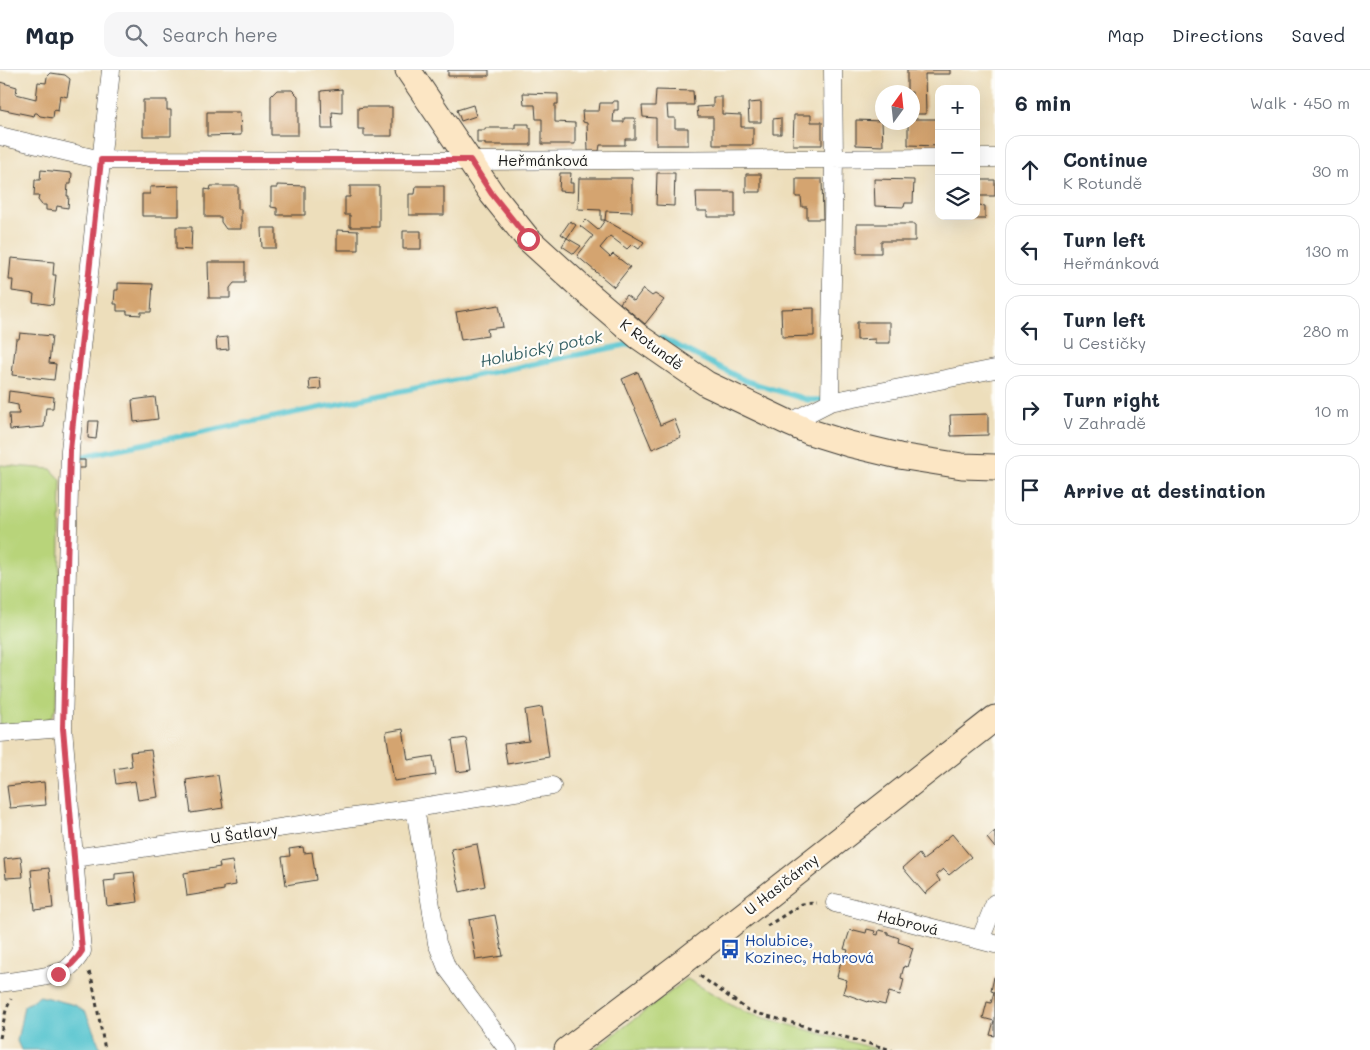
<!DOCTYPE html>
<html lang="en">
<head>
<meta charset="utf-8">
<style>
	body { margin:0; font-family:Mali,sans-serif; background:#f6f6f7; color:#1f2937 }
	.controls { position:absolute; right:15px; top:15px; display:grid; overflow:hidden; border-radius:10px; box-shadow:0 5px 20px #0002 }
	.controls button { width:45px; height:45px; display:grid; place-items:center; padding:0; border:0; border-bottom:1px solid #e0e1e3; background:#fff; color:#1f2937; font:25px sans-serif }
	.compass { position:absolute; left:875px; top:15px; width:45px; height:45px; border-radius:50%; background:#fff; box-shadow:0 5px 20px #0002; rotate:15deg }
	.stop { position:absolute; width:15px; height:15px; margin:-11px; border:4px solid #d1495b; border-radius:50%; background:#fff }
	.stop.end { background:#d1495b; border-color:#fff; box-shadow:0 1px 5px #0008 }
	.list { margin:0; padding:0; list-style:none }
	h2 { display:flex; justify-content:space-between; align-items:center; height:65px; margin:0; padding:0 20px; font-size:21px }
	h2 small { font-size:16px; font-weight:400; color:#747a83 }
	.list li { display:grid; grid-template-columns:32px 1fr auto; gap:15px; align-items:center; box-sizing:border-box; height:70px; margin:0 10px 10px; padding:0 10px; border:1px solid #e0e1e3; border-radius:15px }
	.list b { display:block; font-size:19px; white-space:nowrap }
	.list p { margin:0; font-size:16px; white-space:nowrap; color:#747a83 }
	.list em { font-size:16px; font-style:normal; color:#747a83 }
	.icon { flex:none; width:28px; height:28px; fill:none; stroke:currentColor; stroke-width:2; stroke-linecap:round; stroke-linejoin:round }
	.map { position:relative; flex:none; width:995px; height:980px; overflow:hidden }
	header { display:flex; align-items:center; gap:30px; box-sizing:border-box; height:70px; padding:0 25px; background:#fff; border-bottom:1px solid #e0e1e3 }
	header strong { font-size:24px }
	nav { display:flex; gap:28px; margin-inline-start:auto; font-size:18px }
	.search { width:350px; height:45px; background:#f6f6f7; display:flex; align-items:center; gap:12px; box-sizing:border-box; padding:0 18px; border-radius:15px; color:#747a83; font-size:19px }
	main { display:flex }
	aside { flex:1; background:#fff }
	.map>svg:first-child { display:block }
	.green { fill:#b8d47a; stroke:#6a784b }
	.water { fill:#57c4cf; stroke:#3a7076 }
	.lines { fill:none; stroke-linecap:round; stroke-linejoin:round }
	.stream { stroke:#57c4cf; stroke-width:5.5 }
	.building { fill:#d4a470 }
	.street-casing { stroke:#3b3934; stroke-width:19 }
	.secondary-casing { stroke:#3b3934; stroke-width:27 }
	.path { stroke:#3b3934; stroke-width:3; stroke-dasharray:4 4; stroke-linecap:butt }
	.street { stroke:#fff; stroke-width:18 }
	.secondary { stroke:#fce6c4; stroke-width:25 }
	.route { stroke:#d1495b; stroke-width:6 }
	.labels { text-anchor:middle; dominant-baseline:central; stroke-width:4.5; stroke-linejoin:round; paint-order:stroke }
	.street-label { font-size:15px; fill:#1c1c1c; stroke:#fdfcf7 }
	.transit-label { font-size:15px; fill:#164399; stroke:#fdfcf7; text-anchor:start }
	.water-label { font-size:16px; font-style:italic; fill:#345f64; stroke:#fdfcf7 }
</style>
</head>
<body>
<header>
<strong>Map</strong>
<div class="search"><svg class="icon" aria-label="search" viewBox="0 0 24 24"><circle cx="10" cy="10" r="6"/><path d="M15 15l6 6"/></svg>Search here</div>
<nav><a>Map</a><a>Directions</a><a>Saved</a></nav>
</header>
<main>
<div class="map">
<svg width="995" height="980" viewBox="0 0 995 980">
	<rect width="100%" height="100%" fill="#fdfcf7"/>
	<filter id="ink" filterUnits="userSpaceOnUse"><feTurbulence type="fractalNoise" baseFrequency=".02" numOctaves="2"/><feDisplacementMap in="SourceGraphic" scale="10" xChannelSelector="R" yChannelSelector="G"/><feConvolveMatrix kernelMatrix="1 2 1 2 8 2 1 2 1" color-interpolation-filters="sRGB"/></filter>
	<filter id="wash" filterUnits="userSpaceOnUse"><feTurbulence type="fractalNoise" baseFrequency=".0096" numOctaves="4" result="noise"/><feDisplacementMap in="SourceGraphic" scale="20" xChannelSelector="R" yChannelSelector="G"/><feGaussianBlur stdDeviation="1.12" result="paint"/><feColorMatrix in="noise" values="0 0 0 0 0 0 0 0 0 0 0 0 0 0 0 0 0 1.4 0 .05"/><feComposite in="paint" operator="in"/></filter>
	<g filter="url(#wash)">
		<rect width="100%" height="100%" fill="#eddebb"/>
		<path class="green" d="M 0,395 L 51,399 L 61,410 L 57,635 L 51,648 L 30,654 L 0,656 Z
			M 687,909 L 747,943 L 880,980 L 594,980 Z"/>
		<path class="water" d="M 40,926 L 75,935 L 86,943 L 100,977 L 99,980 L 21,980 L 17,971 L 24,936 Z"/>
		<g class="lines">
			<path class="stream" d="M 657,269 L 662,268 L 746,311 L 808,330 L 821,330
				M 79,387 L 635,273"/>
		</g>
		<g id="blocks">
			<path class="building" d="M 448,0 L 489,0 L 489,6 L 448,6 Z
				M 907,0 L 950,0 L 950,4 L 925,4 L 926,44 L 912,44 L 912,22 L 907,22 Z
				M 51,3 L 65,5 L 70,9 L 67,27 L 60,25 L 58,41 L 54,40 L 53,48 L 40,46 L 37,43 L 35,43 L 34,46 L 0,39 L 0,12 L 17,17 L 16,24 L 36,29 L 38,12 L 46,13 L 47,7 Z
				M 342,19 L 342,43 L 332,42 L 333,59 L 322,59 L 321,21 Z
				M 277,20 L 292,20 L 298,26 L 298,65 L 271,65 L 271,26 Z
				M 656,20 L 693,21 L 694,35 L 667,35 L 668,48 L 675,48 L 675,58 L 688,58 L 688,75 L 656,75 L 656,48 L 643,47 L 642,36 L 655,36 Z
				M 523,23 L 558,24 L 558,34 L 555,34 L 555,52 L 575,53 L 575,74 L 542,74 L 542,49 L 536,49 L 535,35 L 524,35 Z
				M 713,27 L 722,27 L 722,44 L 741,45 L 741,57 L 753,57 L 753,75 L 713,75 L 713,47 L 698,47 L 697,37 L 713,36 Z
				M 143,30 L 167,30 L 167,40 L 171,40 L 171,66 L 143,66 Z
				M 613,31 L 618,31 L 618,40 L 614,40 L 613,52 L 624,52 L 624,48 L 635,48 L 635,69 L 625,69 L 625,75 L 600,75 L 599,81 L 588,81 L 587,53 L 583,52 L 582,41 L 599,41 L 600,33 L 613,33 Z
				M 761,32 L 761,52 L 749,52 L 748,33 Z
				M 473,35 L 476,46 L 461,51 L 457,40 Z
				M 364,37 L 392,37 L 392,66 L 364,66 L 364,59 L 358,59 L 358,38 Z
				M 207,42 L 240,42 L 241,65 L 207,66 Z
				M 794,45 L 811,45 L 811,52 L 822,52 L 822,75 L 793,75 Z
				M 781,48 L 781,64 L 773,64 L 773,49 Z
				M 912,49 L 939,49 L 939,76 L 908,75 L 908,52 L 912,52 Z
				M 856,50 L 882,51 L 883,76 L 856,75 Z
				M 515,54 L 529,54 L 529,58 L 531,58 L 531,75 L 485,75 L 485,73 L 477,73 L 477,60 L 485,60 L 485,58 L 515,58 Z
				M 41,100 L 72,103 L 71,114 L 68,114 L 67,126 L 69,126 L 68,138 L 57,136 L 56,141 L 46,140 L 46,135 L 42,135 L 38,130 L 39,126 L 34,126 L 35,110 L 40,110 Z
				M 560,103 L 571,103 L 570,113 L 573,113 L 573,122 L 559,121 Z
				M 657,103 L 675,103 L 674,136 L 656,135 Z
				M 746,104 L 761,104 L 761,122 L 746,122 Z
				M 579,108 L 632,108 L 632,142 L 606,141 L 605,150 L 601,150 L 601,140 L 578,139 Z
				M 796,109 L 822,109 L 823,149 L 807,149 L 807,137 L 802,137 L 801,127 L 796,127 Z
				M 874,109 L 914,110 L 913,133 L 905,133 L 904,137 L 875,136 Z
				M 976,110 L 995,110 L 995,126 L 979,126 L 979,135 L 985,136 L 985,149 L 965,149 L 965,146 L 976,146 Z
				M 277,115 L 305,116 L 305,145 L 277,145 L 277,138 L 271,137 L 271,118 L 277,118 Z
				M 179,116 L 179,146 L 142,146 L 142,124 L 150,124 L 150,117 Z
				M 211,116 L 238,116 L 238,139 L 241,139 L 241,159 L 226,159 L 221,152 L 221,147 L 205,147 L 205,119 L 210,120 Z
				M 350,116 L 379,116 L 379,157 L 350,157 L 350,145 L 345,145 L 345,127 L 350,127 Z
				M 416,116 L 444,116 L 444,145 L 409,145 L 409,124 L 415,124 Z
				M 696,122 L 735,122 L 735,147 L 707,147 L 707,141 L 697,141 Z
				M 586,150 L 598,160 L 605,150 L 644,172 L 639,179 L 632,174 L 627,179 L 610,166 L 600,178 L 610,187 L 613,184 L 630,197 L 614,217 L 577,186 L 593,166 L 580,156 Z
				M 570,151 L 576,155 L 567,168 L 561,164 Z
				M 857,154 L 915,154 L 915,171 L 881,171 L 881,183 L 857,183 Z
				M 176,157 L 192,157 L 191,180 L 176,179 Z
				M 261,158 L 276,158 L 276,178 L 262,178 Z
				M 337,160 L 358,161 L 358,180 L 337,180 Z
				M 403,161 L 421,161 L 421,179 L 403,179 Z
				M 567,168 L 581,176 L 574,184 L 562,176 Z
				M 11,188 L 54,192 L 53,205 L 56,205 L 53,235 L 33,232 L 34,224 L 12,221 L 13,210 L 9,210 Z
				M 208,192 L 245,192 L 245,213 L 234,213 L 230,218 L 230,228 L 209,228 Z
				M 118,213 L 153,214 L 151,242 L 141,242 L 141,245 L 127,244 L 127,241 L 117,241 L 117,234 L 114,234 L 115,220 L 118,220 Z
				M 643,219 L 652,226 L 655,224 L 664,230 L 645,254 L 620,233 L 626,225 L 634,231 Z
				M 499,235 L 503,257 L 487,259 L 488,266 L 461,270 L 456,242 Z
				M 814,238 L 814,266 L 782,267 L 781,239 Z
				M 857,252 L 890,252 L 890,273 L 875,273 L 875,269 L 857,270 Z
				M 20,263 L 52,266 L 49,293 L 56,294 L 54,310 L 12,305 L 16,269 L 19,269 Z
				M 228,267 L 229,279 L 217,280 L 216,268 Z
				M 638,302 L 660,355 L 674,349 L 681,367 L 652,379 L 622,309 Z
				M 320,308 L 321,319 L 310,320 L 309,309 Z
				M 9,321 L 54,327 L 53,338 L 46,338 L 44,357 L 10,360 L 9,344 L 19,344 L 18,335 L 8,333 Z
				M 155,327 L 158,349 L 134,352 L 132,330 Z
				M 988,344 L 988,365 L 951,366 L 950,345 Z
				M 89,351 L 98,351 L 96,369 L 88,368 Z
				M 77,390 L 85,390 L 85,398 L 77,398 Z
				M 542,637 L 549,687 L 507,694 L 504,674 L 529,671 L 525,640 Z
				M 403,659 L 408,690 L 433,686 L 436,705 L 394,711 L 386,662 Z
				M 466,668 L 471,700 L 457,702 L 452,670 Z
				M 151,680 L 158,727 L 138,730 L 135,711 L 116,714 L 114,699 L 132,696 L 130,682 Z
				M 218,705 L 223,738 L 191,743 L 186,710 Z
				M 44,712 L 46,735 L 10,738 L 7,716 Z
				M 995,761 L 995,778 L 987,768 Z
				M 952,764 L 971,787 L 949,805 L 943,799 L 936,805 L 940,811 L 925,824 L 903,798 L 919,784 L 923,790 L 931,784 L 930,783 Z
				M 477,774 L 485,816 L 460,822 L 451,779 Z
				M 303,777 L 304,783 L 312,782 L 316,810 L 286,815 L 282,787 L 290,786 L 289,779 Z
				M 21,787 L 23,807 L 6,808 L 4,789 Z
				M 232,791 L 236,815 L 224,817 L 224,820 L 187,826 L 184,803 L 220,797 L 219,793 Z
				M 49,798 L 53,838 L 35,840 L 31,800 Z
				M 134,802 L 138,832 L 107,836 L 104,811 L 115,810 L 115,804 Z
				M 495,845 L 503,886 L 476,890 L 469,850 Z
				M 867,859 L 875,861 L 874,864 L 878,865 L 879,860 L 888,862 L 888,864 L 899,868 L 898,872 L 910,876 L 910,877 L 913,878 L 907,897 L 904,896 L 901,908 L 904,909 L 900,925 L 889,922 L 885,935 L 869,931 L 868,932 L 843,923 L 847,910 L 837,907 L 841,891 L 844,892 L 848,880 L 844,879 L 850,860 L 853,861 L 854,860 L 866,863 Z
				M 994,907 L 995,907 L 995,966 L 990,965 L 994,951 L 983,948 L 987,932 L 991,933 L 994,922 L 991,921 Z"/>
		</g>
	</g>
	<g filter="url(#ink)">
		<use href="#blocks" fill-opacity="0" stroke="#3b3934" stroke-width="1"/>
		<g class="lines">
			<defs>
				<path id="street" d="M 0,66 L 101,90 L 470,91 L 939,88
					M 976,88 L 995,88
					M 830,332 L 834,89 L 833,0
					M 789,353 L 830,332 L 995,299
					M 0,663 L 63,658
					M 415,738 L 437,873 L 447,898 L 508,980
					M 74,788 L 415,738 L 552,716
					M 835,833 L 995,874
					M 980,870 L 995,833
					M 0,913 C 18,910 53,908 67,899 C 73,894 78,888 82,881 L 63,658 L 70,380 L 111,0"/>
				<path id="secondary" d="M 408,0 L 492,124 L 528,169 L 584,220 L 639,267 L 707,314 L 789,353 L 810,362 L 849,374 L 899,386 L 962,396 L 995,397
					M 567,980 L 682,893 L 995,648"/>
			</defs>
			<use href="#street" class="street-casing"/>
			<use href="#secondary" class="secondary-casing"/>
			<path class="path" d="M 767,856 L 802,834 L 817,833
				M 89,902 L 92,910 L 105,980
				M 700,906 L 749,941 L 892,980
				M 0,968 L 6,940 L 11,929"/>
			<use href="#street" class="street"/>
			<use href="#secondary" class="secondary"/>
		</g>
	</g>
	<g class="lines" filter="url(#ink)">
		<path class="route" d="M 58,904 C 69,898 76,891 82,881 L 63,658 L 70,380 L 101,90 L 470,90 L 492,124 L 528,169"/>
	</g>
	<defs>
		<symbol id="bus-bare" viewBox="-9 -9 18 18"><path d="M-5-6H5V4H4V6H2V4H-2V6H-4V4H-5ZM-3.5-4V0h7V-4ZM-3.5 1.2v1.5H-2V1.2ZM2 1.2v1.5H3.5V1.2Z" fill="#1a4fb4" stroke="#fdfcf7" stroke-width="2.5" paint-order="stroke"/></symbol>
	</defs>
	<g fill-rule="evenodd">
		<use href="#bus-bare" x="716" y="865" width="28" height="28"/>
	</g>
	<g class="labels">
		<g class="street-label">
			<text x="543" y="90">Heřmánková</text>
			<text transform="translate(652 274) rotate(37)">K Rotundě</text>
			<text transform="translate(244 763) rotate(-8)">U Šatlavy</text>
			<text transform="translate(781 814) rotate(-38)">U Hasičárny</text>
			<text transform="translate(908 852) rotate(14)">Habrová</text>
		</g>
		<g class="transit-label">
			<text x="745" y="870">Holubice,<tspan x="745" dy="17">Kozinec, Habrová</tspan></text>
		</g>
		<g class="water-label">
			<text transform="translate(541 278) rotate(-12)">Holubický potok</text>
		</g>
	</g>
</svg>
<div class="controls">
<button>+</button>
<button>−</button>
<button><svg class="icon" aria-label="layers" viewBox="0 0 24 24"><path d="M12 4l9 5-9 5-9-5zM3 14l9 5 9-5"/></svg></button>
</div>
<svg class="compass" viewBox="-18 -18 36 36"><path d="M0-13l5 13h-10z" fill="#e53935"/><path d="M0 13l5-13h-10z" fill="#747a83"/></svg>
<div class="stop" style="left:528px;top:169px"></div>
<div class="stop end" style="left:58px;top:904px"></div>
</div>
<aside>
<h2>6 min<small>Walk · 450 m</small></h2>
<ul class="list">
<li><svg class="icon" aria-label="ahead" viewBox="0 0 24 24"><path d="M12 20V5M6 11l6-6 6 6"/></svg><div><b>Continue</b><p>K Rotundě</p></div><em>30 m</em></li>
<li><svg class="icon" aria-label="left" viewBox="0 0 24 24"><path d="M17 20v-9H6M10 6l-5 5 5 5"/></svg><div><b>Turn left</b><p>Heřmánková</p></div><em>130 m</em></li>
<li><svg class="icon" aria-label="left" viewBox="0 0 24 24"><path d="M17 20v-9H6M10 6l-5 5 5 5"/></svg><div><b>Turn left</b><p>U Cestičky</p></div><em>280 m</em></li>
<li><svg class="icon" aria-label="right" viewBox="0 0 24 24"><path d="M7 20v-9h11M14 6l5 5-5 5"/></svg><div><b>Turn right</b><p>V Zahradě</p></div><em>10 m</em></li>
<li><svg class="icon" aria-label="arrive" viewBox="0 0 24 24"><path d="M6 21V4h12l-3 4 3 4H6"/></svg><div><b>Arrive at destination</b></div></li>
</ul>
</aside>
</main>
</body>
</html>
